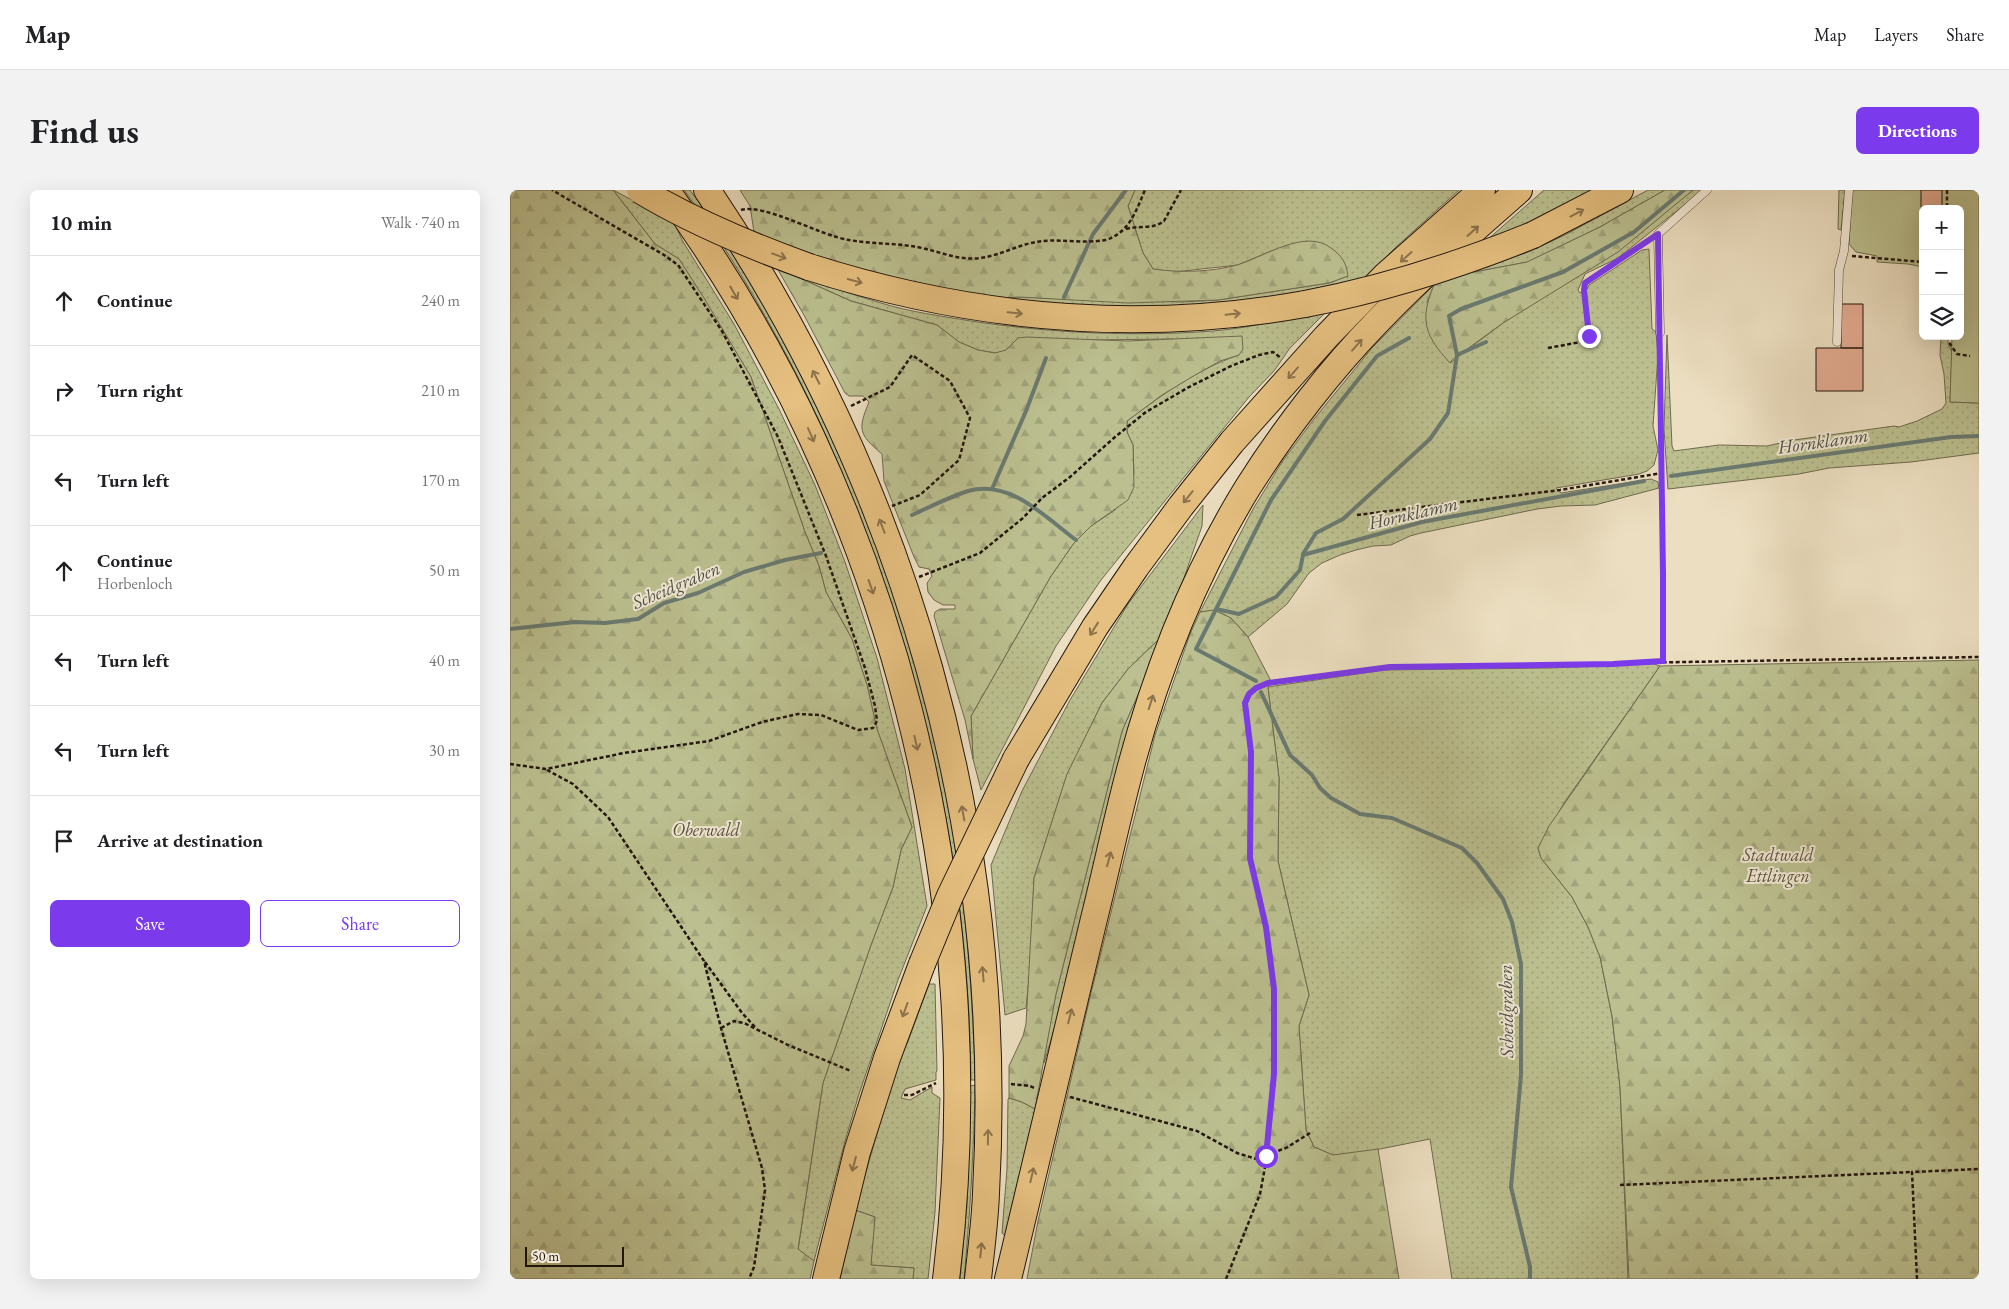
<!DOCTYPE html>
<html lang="en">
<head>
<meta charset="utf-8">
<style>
	body { margin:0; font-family:"EB Garamond",serif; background:#f2f2f2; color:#202124 }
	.controls { position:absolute; right:15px; top:15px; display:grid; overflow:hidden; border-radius:8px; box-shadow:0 5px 20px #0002 }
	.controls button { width:45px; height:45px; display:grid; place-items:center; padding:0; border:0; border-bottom:1px solid #e0e0e0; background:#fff; color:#202124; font:25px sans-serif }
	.scale { position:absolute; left:15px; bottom:12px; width:99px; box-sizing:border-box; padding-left:5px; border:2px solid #21150d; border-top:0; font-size:14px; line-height:18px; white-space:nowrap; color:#21150d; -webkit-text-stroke:4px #f3ead7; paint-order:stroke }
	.stop { position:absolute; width:15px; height:15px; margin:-11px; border:4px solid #7c3aed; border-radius:50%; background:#fff }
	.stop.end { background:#7c3aed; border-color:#fff; box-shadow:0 1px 5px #0008 }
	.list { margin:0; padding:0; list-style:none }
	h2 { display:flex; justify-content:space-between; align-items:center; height:65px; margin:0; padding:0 20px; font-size:21px }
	h2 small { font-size:16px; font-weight:400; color:#757577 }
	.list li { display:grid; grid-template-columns:32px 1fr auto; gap:15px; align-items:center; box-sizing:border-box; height:90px; padding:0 20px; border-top:1px solid #e0e0e0 }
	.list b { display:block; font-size:19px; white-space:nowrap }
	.list p { margin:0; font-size:16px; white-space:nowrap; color:#757577 }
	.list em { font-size:16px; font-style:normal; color:#757577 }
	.actions { display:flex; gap:10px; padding:15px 20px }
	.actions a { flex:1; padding:11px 0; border:1px solid #7c3aed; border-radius:8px; text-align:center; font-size:18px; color:#7c3aed }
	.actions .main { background:#7c3aed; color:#fff }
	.icon { flex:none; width:28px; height:28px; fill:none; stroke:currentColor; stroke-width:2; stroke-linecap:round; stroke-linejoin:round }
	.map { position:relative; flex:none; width:1469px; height:1089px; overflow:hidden; border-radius:8px }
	header { display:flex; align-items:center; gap:30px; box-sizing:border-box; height:70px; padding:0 25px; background:#fff; border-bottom:1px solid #e0e0e0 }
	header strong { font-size:24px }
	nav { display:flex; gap:28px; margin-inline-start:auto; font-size:18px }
	.intro { display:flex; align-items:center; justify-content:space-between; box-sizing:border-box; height:120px; padding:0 30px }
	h1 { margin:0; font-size:35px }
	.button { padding:12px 22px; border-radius:8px; background:#7c3aed; color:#fff; font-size:18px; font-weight:700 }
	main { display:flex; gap:30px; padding:0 30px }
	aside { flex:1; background:#fff; border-radius:8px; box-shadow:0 5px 20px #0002 }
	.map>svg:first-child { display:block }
	.grass { fill:url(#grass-dots); stroke:#6e6a4e }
	.forest { fill:url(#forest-firs); stroke:#6e6a4e }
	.garden { fill:#bcc090; stroke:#6e6a4e }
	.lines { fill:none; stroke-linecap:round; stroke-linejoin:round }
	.stream { stroke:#697a71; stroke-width:4 }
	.building { fill:#e3ac91; stroke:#21150d }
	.lane-casing { stroke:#54483a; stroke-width:9 }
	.highway-casing { stroke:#21150d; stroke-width:28 }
	.path { stroke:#21150d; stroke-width:2.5; stroke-dasharray:4 2.5; stroke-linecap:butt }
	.lane { stroke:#f3ead7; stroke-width:8 }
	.highway { stroke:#e6c080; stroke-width:26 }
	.highway-bridge-casing { stroke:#21150d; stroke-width:28; stroke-linecap:butt }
	.highway-bridge { stroke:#e6c080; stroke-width:26 }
	.oneway { stroke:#8d734c }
	.route { stroke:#7c3aed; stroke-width:6 }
	.labels { text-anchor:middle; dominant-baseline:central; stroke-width:4; stroke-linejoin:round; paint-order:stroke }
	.park-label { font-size:18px; font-style:italic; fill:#57513b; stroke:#f3ead7 }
	.water-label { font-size:19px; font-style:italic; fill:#4b5047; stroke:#f3ead7 }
</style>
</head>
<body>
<header>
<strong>Map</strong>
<nav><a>Map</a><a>Layers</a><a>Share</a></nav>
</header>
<div class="intro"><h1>Find us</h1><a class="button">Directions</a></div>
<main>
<aside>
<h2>10 min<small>Walk · 740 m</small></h2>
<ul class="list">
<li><svg class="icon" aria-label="ahead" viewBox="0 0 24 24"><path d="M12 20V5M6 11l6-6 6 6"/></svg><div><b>Continue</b></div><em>240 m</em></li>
<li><svg class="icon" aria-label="right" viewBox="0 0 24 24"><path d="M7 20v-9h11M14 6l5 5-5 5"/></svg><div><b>Turn right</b></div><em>210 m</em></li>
<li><svg class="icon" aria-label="left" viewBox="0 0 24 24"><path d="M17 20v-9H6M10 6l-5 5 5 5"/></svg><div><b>Turn left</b></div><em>170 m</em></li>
<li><svg class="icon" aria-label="ahead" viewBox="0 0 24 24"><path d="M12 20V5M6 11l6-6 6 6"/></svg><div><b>Continue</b><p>Horbenloch</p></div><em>50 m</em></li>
<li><svg class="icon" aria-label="left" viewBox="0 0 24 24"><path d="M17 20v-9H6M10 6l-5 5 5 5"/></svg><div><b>Turn left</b></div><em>40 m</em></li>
<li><svg class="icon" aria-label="left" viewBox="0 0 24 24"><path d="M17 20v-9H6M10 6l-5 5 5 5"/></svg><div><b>Turn left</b></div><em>30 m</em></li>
<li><svg class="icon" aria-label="arrive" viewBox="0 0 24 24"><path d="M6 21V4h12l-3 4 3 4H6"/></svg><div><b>Arrive at destination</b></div></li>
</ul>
<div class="actions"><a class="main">Save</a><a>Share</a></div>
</aside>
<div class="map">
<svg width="1469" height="1089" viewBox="0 0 1469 1089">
	<defs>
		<pattern id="grass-dots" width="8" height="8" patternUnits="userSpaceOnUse" patternTransform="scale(1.25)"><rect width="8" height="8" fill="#bcc090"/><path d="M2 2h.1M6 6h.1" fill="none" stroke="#a1a47b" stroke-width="1.8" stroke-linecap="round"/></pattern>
		<pattern id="forest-firs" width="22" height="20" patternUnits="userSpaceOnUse" patternTransform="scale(1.25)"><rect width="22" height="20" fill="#bcc090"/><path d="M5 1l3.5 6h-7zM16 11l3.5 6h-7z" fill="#a1a47b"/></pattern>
	</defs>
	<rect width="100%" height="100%" fill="#ecdfc1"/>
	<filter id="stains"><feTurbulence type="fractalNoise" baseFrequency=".004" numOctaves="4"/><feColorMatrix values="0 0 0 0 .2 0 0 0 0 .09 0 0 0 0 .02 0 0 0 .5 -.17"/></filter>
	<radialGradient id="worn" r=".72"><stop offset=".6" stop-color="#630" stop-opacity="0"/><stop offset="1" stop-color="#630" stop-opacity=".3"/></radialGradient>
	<path class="grass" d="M 103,0 L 164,32 L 172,50 L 224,134 L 269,219 L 305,295 L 335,372 L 367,468 L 395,579 L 417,716 L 388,790 L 349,904 L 335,951 L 304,1071 L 288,1060 L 313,893 L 361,755 L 383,697 L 391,660 L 402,637 L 367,539 L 357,495 L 342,449 L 316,402 L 309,376 L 295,342 L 241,187 L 169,69 L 145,54 Z
		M 174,0 L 180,0 C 227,64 266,134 301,205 C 373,352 425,510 448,672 C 458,744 463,817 465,890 L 461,890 C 459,645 396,402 286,183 C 253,120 217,57 174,0 Z
		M 625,0 L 949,0 L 886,57 L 852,91 L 813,99 L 695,116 L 590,119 L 478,109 L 509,107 L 672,112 L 708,110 L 819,93 L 838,86 L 797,51 L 761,61 L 728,75 L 664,82 L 643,79 L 633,63 L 618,16 Z
		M 1034,0 L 1089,0 L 1027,31 L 976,51 Z
		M 1138,0 L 1155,0 L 1090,37 L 1018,72 L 959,83 L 1018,62 L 1055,45 Z
		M 1183,0 L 1193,0 L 1108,68 L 1075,84 L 1068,100 L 1070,103 L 1077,99 L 1079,95 L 1132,60 L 1139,59 L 1142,139 L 1146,142 L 1148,165 L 1143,236 L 1148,260 L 1144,275 L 1137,281 L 1129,284 L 1046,298 L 1051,303 L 1141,289 L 1148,292 L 1149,298 L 1085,315 L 1051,316 L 1027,319 L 911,343 L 900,346 L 881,355 L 863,356 L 846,360 L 830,365 L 812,373 L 799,383 L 777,414 L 738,447 C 723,430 715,418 690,422 L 743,319 L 772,272 L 804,229 L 862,158 L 924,95 L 917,112 L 940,173 L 993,133 L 1051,96 L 1153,24 Z
		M 1329,0 L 1335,0 L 1331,40 L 1328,39 Z
		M 267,78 C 301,90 336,103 371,113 C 400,122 431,126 461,131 C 540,143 622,147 703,141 C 741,138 777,128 815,123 L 780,158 L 764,181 L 739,207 L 591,390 L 546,456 L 471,600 L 463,569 L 461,526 L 541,386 L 564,353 L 581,336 L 605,320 L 624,284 L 623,255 L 617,242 L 617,231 C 652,205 687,179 729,165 L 663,149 L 573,150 L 485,163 L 468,160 L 449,152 L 427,135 L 341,111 Z
		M 1157,145 L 1162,256 L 1164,261 L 1209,255 L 1257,256 L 1284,250 L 1384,236 L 1389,237 L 1407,231 L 1432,219 L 1436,213 L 1434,184 L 1430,165 L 1431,146 L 1438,146 L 1438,154 L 1442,162 L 1440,212 L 1469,213 L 1469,263 L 1401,272 L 1319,278 L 1289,284 L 1158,299 L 1154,239 Z
		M 693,315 L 692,336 L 653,448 L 647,451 L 618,479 L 592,513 L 557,585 L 524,688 L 521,769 L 516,818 L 495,825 L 481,675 L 512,601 L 560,510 L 618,414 Z
		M 642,471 L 546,833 L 534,873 L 537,847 L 546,804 L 612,541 Z
		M 1144,474 L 1150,476 L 1054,613 L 1028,658 L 1031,668 L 1062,707 L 1078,737 L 1090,767 L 1102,826 L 1110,897 L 1118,1089 L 942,1089 L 920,949 L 850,963 L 823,965 L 804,957 L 796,940 L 789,836 L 799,805 L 768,671 L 769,588 L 758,497 L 874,480 L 1040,478 Z
		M 419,794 L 425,794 L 427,881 L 426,882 L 426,890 L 395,899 L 391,908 L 400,910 L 422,897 L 422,903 L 430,908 L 425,1022 L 418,1089 L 403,1089 L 404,1078 L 360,1075 L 365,1027 L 345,1020 L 393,854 L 397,854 Z
		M 465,895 C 464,960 460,1024 454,1089 L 450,1089 L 457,1014 L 460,896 Z
		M 499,908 L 512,912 L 525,919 L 495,1046 L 492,1043 L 497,979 L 498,909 Z"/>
	<path class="forest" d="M 0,0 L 103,0 L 145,54 L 169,69 L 194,108 L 241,187 L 295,342 L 309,376 L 316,402 L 342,449 L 357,495 L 367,539 L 402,637 L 391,660 L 383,697 L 361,755 L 313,893 L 288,1059 L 304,1071 L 300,1089 L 0,1089 Z
		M 230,0 L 625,0 L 618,16 L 633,63 L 643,79 C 670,83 701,82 727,75 C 754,67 795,38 821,58 C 832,66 836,72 838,86 L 819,93 L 708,110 L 618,113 L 509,107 L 478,109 L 410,97 L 303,67 L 244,42 L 240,16 Z
		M 1155,0 L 1183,0 L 1108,62 L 993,133 L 942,170 L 940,173 C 915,146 909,130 924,95 L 959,83 L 1017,72 L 1090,37 Z
		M 267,78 L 341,111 L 427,135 L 449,152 L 468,160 L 485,163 L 496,160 L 508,148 L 516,147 L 617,151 L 732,146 L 733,159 L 729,165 L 710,171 L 680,188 L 652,205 L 617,231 L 617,242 L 623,255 L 624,297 L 618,310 L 581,336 L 564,353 L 541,386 L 461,526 L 463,569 L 455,530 L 424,426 L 425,422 L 430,419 L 445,419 L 445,415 L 433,415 L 424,410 L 418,402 L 417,393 L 422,386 L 419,379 L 409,377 L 404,367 L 374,291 L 372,264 C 348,244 348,239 359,212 L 353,206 L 339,206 L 335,203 L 295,127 Z
		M 704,420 L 721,428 L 738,447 L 760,489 L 758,498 L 769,588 L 768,671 L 799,805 L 789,836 L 796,940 L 804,957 L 823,965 L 868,959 L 889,1089 L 517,1089 L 528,1031 L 581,803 L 645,545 L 680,444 L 690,422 Z
		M 653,448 L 612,541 L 546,804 L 525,919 L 512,912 L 499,908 L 499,876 L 513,846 L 516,834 L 524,688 L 557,584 L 592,513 L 618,479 L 647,451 Z
		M 1469,470 L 1469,1089 L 1119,1089 L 1110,897 L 1102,826 L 1090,767 L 1078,737 L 1062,707 L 1031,668 L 1028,658 L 1039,636 L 1150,476 Z
		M 345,1020 L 365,1027 L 361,1075 L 404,1078 L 403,1089 L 330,1089 Z"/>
	<path class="garden" d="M 1342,0 L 1469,0 L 1469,213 L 1440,212 L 1442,146 L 1450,146 L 1450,19 L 1413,19 L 1413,77 L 1398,74 L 1367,72 L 1367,66 L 1346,62 L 1339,54 Z"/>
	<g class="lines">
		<path class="stream" d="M 554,107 L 583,44 L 616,0
			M 947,165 L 939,126 L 951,119 L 1053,82 L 1124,42 L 1174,0
			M 1161,286 L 1441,247 L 1469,246
			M 482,299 L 516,221 L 536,168
			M 402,325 C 420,317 439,307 458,301 C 500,289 535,327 566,350
			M 793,364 L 806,343 L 833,329 L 920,249 L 938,223 L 947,165 L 976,152
			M 706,419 L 729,424 L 766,407 L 790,380 L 793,365 L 912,332 L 1134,291
			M 0,439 L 65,432 L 95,433 L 128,429 L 154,413 L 188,403 L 234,382 L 275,370 L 311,363
			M 746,491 L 686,459 L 761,310 L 815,231 L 867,166 L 899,148
			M 751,502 L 780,565 L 802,585 L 810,598 L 821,608 L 850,624 L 882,628 L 952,658 L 967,673 L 993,709 L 1002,732 L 1011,774 L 1011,885 L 1001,997 L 1020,1077 L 1020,1089"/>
	</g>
	<path class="building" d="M 1411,0 L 1432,0 L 1432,19 L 1413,19 L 1413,51 L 1411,51 Z
		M 1331,114 L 1353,114 L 1353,158 L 1331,158 Z
		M 1306,158 L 1353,158 L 1353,201 L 1306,201 Z"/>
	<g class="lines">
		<defs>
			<path id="lane" d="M 1150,143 L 1148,44 L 1197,0
				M 1327,152 L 1329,80 L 1334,61 L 1339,0"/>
			<path id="highway" d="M 156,0 C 382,309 483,710 436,1089
				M 197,0 C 398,298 496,644 476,1003 C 475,1032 471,1060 468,1089
				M 1023,45 L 1110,0
				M 299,77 C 462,129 626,144 795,114
				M 506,569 L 585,437 L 626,377 L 671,316 L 722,252 L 816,147 L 875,86 L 972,0
				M 316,1089 L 347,962 L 377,868 L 412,774
				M 498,1089 C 526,970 555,852 583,733 C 596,681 607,628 621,576 C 647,479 685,383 738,297 C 774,240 821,179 868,131 C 912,85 961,42 1009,0"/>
		</defs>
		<use href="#lane" class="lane-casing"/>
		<use href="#highway" class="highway-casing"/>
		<path class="path" d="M 1437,0 L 1437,19
			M 231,20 C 254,13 311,46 339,50 C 362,54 385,53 407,57 C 429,61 448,71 471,68 C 492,65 511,53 533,51 C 551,49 587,55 601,48 C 621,39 627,18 635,0
			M 616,39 C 629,35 642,40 654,31 L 671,0
			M 1342,66 L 1413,72
			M 1440,146 L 1440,154 L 1447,164 L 1460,166
			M 1150,153 L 1153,471
			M 1038,158 L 1071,152 L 1079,146 L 1074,100 L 1075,93 L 1138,50
			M 341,216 L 380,197 L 402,165 L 440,191 L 460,228 L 449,270 L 410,305 L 382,316
			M 847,325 L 1050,300 L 1152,283
			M 409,387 L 470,363 L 513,328 L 532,308 L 560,287 L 605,247 L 636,222 L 679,197 L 721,176 L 749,165 L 763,162 L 771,168
			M 0,574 L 36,579 L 114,563 L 199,551 L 252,532 L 288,524 L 311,525 L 348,540 L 363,538 L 367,531 L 365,516 L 355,478 L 316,366 L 268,247 L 212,141 L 168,75 L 154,65 L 42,0
			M 37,580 L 63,594 L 98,627 L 194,771 L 211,838 L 252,978 L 255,1000 L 244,1077 L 239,1089
			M 195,772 L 232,823 L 245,837
			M 211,838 L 224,831 L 234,833 L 278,855 L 341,881
			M 501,894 L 520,896 L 524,898
			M 394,905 L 402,905 L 426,893
			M 560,907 L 687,941 L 727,963 L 756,972
			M 756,965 L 776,958 L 800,943
			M 1110,995 L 1402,982
			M 716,1089 L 750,1004 L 756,972 L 764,885 L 764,799 L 756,737 L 740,668 L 741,562 L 735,513 L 739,504 L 746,498 L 758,493 L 879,477 L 1469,467
			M 1407,1089 L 1402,982 L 1469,979"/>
		<use href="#lane" class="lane"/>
		<use href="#highway" class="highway"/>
		<defs>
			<path id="highway-bridge" d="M 130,0 C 183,32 241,56 299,77
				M 795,114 C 874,99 949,75 1023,45
				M 412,774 L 440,706 L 506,569"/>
		</defs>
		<use href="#highway-bridge" class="highway-bridge-casing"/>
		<use href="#highway-bridge" class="highway-bridge"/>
	</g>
	<defs><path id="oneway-shaft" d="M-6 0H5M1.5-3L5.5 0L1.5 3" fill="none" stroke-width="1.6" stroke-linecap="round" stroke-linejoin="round" transform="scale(1.25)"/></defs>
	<g class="oneway">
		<use href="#oneway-shaft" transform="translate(1067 23) rotate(-28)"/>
		<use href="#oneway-shaft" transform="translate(963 41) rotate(-42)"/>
		<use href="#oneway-shaft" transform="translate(269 66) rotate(20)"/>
		<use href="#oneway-shaft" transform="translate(896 67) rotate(138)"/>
		<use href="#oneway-shaft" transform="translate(345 91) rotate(15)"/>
		<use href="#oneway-shaft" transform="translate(224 103) rotate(60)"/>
		<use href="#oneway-shaft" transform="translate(505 123) rotate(6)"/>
		<use href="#oneway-shaft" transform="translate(723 124) rotate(-6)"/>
		<use href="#oneway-shaft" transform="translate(847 155) rotate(-49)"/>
		<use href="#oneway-shaft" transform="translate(783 183) rotate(132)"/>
		<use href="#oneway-shaft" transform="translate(306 187) rotate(-117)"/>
		<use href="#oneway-shaft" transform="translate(301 245) rotate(66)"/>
		<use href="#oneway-shaft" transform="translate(678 307) rotate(129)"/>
		<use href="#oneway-shaft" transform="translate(372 336) rotate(-111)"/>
		<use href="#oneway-shaft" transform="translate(361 397) rotate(71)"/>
		<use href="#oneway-shaft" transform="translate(584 439) rotate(122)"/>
		<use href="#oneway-shaft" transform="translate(641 512) rotate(-72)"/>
		<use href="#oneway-shaft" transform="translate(406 553) rotate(77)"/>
		<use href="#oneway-shaft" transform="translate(453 623) rotate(-100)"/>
		<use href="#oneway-shaft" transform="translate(599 669) rotate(-75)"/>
		<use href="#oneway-shaft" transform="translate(473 784) rotate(-95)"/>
		<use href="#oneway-shaft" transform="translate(395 820) rotate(110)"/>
		<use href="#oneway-shaft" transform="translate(560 826) rotate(-76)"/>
		<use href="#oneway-shaft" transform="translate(478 947) rotate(-89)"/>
		<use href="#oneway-shaft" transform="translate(344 974) rotate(105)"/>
		<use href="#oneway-shaft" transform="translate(522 985) rotate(-77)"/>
		<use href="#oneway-shaft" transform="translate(471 1060) rotate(-84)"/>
	</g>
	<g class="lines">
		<path class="route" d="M 756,966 L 764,884 L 764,799 L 756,737 L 740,668 L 741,562 L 735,513 L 739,504 L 746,498 L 758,493 L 880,477 L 1103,474 L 1153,471 L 1153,384 L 1148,44 L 1075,93 L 1074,100 L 1079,146"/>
	</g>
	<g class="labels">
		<g class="park-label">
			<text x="196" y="639">Oberwald</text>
			<text x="1268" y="664">Stadtwald<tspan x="1268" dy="21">Ettlingen</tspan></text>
		</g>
		<g class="water-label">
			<text transform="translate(1313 251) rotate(-8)">Hornklamm</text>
			<text transform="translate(903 323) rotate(-13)">Hornklamm</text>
			<text transform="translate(166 395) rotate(-23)">Scheidgraben</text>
			<text transform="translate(996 821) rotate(-91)">Scheidgraben</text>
		</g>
	</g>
	<rect width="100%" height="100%" filter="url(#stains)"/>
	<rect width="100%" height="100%" fill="url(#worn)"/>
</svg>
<div class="controls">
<button>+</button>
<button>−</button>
<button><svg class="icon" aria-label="layers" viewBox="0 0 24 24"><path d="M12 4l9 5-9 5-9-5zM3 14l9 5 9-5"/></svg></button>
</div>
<div class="scale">50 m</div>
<div class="stop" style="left:756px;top:966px"></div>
<div class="stop end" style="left:1079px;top:146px"></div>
</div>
</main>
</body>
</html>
